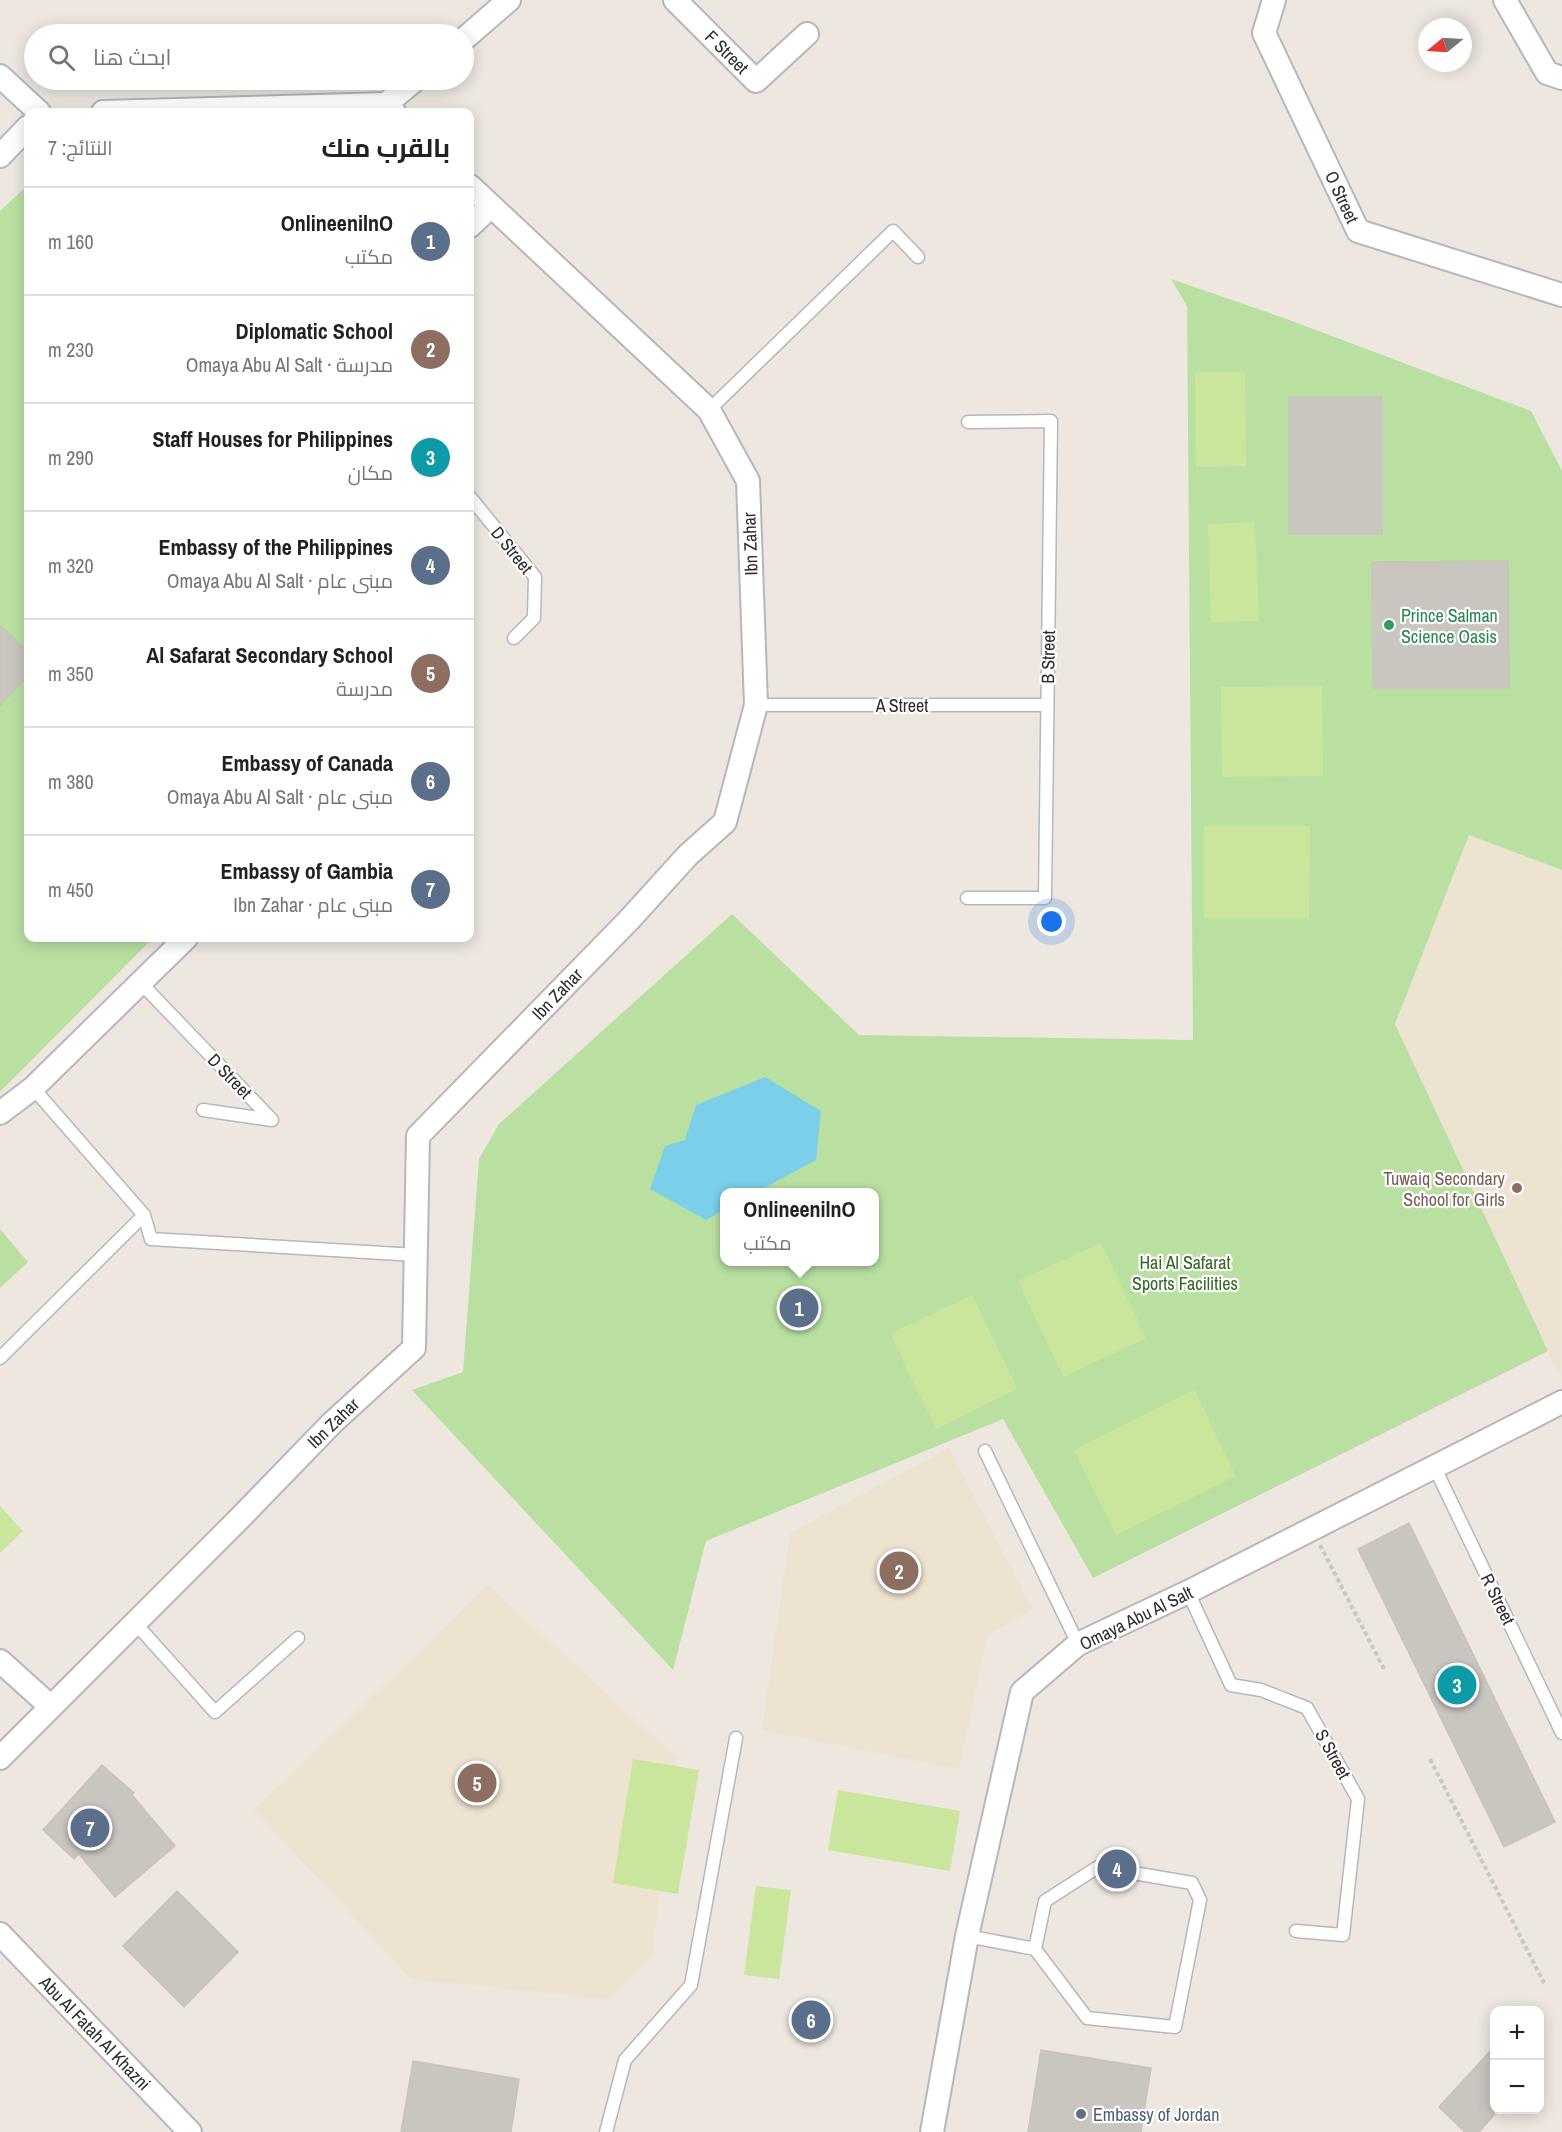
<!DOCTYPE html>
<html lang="ar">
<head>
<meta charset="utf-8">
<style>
	body { margin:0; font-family:"Archivo Narrow",Cairo,sans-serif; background:#f6f6f6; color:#202124; direction:rtl }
	.controls { position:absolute; right:18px; bottom:18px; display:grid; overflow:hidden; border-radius:12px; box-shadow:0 3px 15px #0003 }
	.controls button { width:54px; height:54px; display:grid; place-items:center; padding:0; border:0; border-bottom:2px solid #e0e0e0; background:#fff; color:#202124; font:30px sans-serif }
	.compass { position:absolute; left:1418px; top:18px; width:54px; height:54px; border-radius:50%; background:#fff; box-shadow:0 3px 15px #0003; rotate:252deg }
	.you { position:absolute; left:1052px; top:922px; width:21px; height:21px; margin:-15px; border:4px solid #fff; border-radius:50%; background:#1a73e8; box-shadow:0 0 0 9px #1a73e833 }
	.badge { display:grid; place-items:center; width:39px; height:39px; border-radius:50%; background:#0b8043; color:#fff; font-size:20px; font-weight:700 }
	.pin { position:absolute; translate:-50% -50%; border:3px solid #fff; box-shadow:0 2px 6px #0006 }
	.popup { position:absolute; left:720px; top:1188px; width:159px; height:78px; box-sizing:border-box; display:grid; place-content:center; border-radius:12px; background:#fff; filter:drop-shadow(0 2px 4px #0005); font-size:20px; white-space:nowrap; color:#757577 }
	.popup b { font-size:22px; color:#202124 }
	.popup::after { content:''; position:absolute; left:50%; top:100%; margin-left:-12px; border:12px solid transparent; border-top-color:#fff }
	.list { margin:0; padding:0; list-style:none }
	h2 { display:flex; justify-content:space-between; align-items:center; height:78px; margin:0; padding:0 24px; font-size:26px }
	h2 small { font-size:20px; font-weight:400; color:#757577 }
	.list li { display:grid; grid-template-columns:39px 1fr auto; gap:18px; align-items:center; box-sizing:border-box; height:108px; padding:0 24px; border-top:2px solid #e0e0e0 }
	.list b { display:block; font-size:22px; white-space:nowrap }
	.list p { margin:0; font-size:20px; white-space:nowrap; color:#757577 }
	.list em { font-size:20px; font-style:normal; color:#757577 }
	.icon { flex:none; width:33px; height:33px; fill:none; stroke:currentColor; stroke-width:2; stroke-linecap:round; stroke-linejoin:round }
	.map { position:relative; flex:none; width:1562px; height:2132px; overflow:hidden; direction:ltr }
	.search { position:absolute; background:#fff; box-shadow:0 3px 15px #0003; left:24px; top:24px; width:450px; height:66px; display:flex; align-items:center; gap:15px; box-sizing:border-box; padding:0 21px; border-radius:33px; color:#757577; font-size:22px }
	.panel { position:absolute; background:#fff; box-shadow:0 3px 15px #0003; left:24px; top:108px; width:450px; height:834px; border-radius:12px; direction:rtl }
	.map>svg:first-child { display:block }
	.education { fill:#ede3d1 }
	.green { fill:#b9e0a1; fill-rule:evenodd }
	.pitch { fill:#cae69d }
	.water { fill:#7bcfe8 }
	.building { fill:#c9c5bf; stroke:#c9c3ba; stroke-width:1.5 }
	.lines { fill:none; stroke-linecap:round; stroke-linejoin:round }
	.service-casing { stroke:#b4b7bf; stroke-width:15 }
	.minor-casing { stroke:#b4b7bf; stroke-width:26 }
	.path { stroke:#c8c8c8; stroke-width:4; stroke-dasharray:4.5 3; stroke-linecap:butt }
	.service { stroke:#fff; stroke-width:12 }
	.minor { stroke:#fff; stroke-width:22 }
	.leisure-dot { fill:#2e9e5b; stroke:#fff; stroke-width:2 }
	.education-dot { fill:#8d6e63; stroke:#fff; stroke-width:2 }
	.service-dot { fill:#5c6f8a; stroke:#fff; stroke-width:2 }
	.labels { text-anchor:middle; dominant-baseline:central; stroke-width:4.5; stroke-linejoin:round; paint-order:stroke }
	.street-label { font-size:18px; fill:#2d2d2d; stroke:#fff }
	.leisure-label { font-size:18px; fill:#27864d; stroke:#fff; text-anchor:start }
	.education-label { font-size:18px; fill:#785e54; stroke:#fff; text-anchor:end }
	.park-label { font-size:18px; fill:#316720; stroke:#fff }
	.service-label { font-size:18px; fill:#4e5e75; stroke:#fff; text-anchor:start }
</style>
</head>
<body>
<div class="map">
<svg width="1562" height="2132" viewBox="0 0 1562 2132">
	<rect width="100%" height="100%" fill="#ede7e0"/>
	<path class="education" d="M 1469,834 L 1562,870 L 1561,1379 L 1395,1024 Z
		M 949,1448 L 1032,1609 L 987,1636 L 959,1769 L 762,1730 L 790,1533 Z
		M 488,1585 L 676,1757 L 652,1955 L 608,1999 L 411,1979 L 254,1810 Z"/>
	<path class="green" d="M 28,185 L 28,938 L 153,938 L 0,1092 L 0,211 Z
		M 1171,279 L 1284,318 L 1531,411 L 1562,471 L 1562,870 L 1469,835 L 1395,1024 L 1548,1351 L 1093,1578 L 1003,1419 L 706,1541 L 673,1670 L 412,1390 L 463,1372 L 479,1159 L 499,1124 L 732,914 L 859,1035 L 1193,1040 L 1187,306 ZM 724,1192 L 874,1192 L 874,1262 L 724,1262 Z
		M 0,1229 L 28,1262 L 0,1288 Z"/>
	<path class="pitch" d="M 1195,372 L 1245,372 L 1246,466 L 1196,467 Z
		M 1255,522 L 1259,621 L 1211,622 L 1208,524 Z
		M 1322,686 L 1323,776 L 1222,777 L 1221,687 Z
		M 1204,826 L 1310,826 L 1309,918 L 1204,918 Z
		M 1101,1243 L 1146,1338 L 1063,1377 L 1018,1281 Z
		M 972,1295 L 1017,1389 L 936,1429 L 890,1334 Z
		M 1194,1390 L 1236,1476 L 1116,1535 L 1074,1450 Z
		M 0,1506 L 23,1531 L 0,1553 Z
		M 633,1759 L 699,1770 L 678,1894 L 613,1883 Z
		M 838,1790 L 960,1811 L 950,1871 L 828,1850 Z
		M 756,1886 L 791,1890 L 779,1979 L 744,1975 Z"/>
	<path class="water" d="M 765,1077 L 821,1111 L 816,1160 L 757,1192 L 724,1192 L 724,1210 L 706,1220 L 650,1189 L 665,1146 L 685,1140 L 696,1105 Z"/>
	<path class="building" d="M 1289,397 L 1382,397 L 1382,534 L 1289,534 Z
		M 1508,561 L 1509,688 L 1373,688 L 1372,562 Z
		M 0,625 L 28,652 L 28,675 L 0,706 Z
		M 1409,1523 L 1555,1822 L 1504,1847 L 1358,1549 Z
		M 102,1765 L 134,1793 L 132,1795 L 175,1846 L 115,1897 L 79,1854 L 74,1859 L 43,1830 Z
		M 177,1891 L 238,1952 L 184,2007 L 123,1946 Z
		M 1494,2047 L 1494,2115 L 1479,2132 L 1465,2132 L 1439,2107 Z
		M 1041,2050 L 1151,2068 L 1141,2132 L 1028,2132 Z
		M 413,2061 L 519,2079 L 511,2132 L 401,2132 Z"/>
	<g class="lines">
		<defs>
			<path id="service" d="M 709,410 L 893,231 L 918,257
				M 470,497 L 535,577 L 534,618 L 514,638
				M 756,705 L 1047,705
				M 967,898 L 1045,898 L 1051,421 L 968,422
				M 140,982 L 272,1120 L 203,1110
				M 33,1088 L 144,1215 L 151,1239 L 416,1255
				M 0,1358 L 144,1215
				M 985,1451 L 1078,1644
				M 1434,1466 L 1562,1733
				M 1188,1592 L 1231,1685 L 1261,1690 L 1307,1708 L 1358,1799 L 1343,1935 L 1296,1931
				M 136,1624 L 215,1712 L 298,1638
				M 967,1936 L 1035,1949 L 1087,2018 L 1175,2027 L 1200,1900 L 1192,1883 L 1098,1867 L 1045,1901 L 1035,1949
				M 606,2132 L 625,2060 L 691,1985 L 736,1738"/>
			<path id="minor" d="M 675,0 L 756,81 L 807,34
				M 1274,0 L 1264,33 L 1358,231 L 1562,295
				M 1505,0 L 1547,73 L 1562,78
				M 464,39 L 509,0
				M 0,76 L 39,112
				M 386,104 L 415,80
				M 103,112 L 386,104 L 394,112
				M 0,156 L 28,127
				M 470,226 L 491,206
				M 0,1113 L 33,1088 L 186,938
				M 0,1661 L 50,1706
				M 0,1758 L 239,1519 L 332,1423 L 414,1348 L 418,1136 L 629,920 L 688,855 L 725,822 L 756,705 L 748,481 L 709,410 L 470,186
				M 0,1934 L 190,2132
				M 932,2132 L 967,1936 L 1022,1692 L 1078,1644 L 1188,1592 L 1562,1402"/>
		</defs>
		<use href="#service" class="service-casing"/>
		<use href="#minor" class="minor-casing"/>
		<path class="path" d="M 1320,1545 L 1384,1669
			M 1430,1759 L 1544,1983"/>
		<use href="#service" class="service"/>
		<use href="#minor" class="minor"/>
	</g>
	<circle class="leisure-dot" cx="1389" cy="625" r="6"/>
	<circle class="education-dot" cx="1517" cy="1188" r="6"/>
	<circle class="service-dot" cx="1081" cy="2114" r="6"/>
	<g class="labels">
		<g class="street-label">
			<text transform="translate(727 52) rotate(45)">F Street</text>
			<text transform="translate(1342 197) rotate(65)">O Street</text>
			<text transform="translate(750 544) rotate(-92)">Ibn Zahar</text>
			<text transform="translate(512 550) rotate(51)">D Street</text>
			<text transform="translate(1048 657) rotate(-89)">B Street</text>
			<text x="902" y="705">A Street</text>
			<text transform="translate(557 994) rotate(-46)">Ibn Zahar</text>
			<text transform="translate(230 1076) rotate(46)">D Street</text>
			<text transform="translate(333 1423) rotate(-44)">Ibn Zahar</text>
			<text transform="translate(1498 1599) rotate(64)">R Street</text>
			<text transform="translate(1136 1618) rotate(-26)">Omaya Abu Al Salt</text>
			<text transform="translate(1333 1754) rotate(61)">S Street</text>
			<text transform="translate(95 2033) rotate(46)">Abu Al Fatah Al Khazni</text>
		</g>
		<g class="leisure-label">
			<text x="1401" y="615">Prince Salman<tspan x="1401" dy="21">Science Oasis</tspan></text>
		</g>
		<g class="education-label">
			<text x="1505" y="1178">Tuwaiq Secondary<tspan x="1505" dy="21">School for Girls</tspan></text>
		</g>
		<g class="park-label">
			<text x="1185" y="1262">Hai Al Safarat<tspan x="1185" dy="21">Sports Facilities</tspan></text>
		</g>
		<g class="service-label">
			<text x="1093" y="2114">Embassy of Jordan</text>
		</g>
	</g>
</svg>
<div class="controls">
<button>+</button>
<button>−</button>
</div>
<svg class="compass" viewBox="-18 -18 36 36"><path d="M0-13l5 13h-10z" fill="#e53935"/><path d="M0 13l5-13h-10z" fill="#757577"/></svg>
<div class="you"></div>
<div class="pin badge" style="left:799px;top:1308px;background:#5c6f8a">1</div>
<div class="popup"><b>OnlineenilnO</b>مكتب</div>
<div class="pin badge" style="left:899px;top:1571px;background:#8d6e63">2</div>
<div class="pin badge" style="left:1457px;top:1685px;background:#0f9aa8">3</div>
<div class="pin badge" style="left:1117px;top:1869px;background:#5c6f8a">4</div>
<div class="pin badge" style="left:477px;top:1783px;background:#8d6e63">5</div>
<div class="pin badge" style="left:811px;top:2020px;background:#5c6f8a">6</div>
<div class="pin badge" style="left:90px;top:1828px;background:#5c6f8a">7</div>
<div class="search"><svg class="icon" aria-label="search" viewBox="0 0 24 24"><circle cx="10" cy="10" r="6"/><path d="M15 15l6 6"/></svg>ابحث هنا</div>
<section class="panel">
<h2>بالقرب منك<small>النتائج: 7</small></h2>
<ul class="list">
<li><span class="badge" style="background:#5c6f8a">1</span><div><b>OnlineenilnO</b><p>مكتب</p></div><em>160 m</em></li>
<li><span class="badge" style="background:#8d6e63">2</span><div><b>Diplomatic School</b><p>مدرسة · Omaya Abu Al Salt</p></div><em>230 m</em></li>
<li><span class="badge" style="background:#0f9aa8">3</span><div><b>Staff Houses for Philippines</b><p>مكان</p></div><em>290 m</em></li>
<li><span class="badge" style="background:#5c6f8a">4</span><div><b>Embassy of the Philippines</b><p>مبنى عام · Omaya Abu Al Salt</p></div><em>320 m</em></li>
<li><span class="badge" style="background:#8d6e63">5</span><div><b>Al Safarat Secondary School</b><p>مدرسة</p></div><em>350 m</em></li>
<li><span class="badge" style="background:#5c6f8a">6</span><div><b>Embassy of Canada</b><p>مبنى عام · Omaya Abu Al Salt</p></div><em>380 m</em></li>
<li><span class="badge" style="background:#5c6f8a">7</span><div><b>Embassy of Gambia</b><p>مبنى عام · Ibn Zahar</p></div><em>450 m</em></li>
</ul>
</section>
</div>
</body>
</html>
